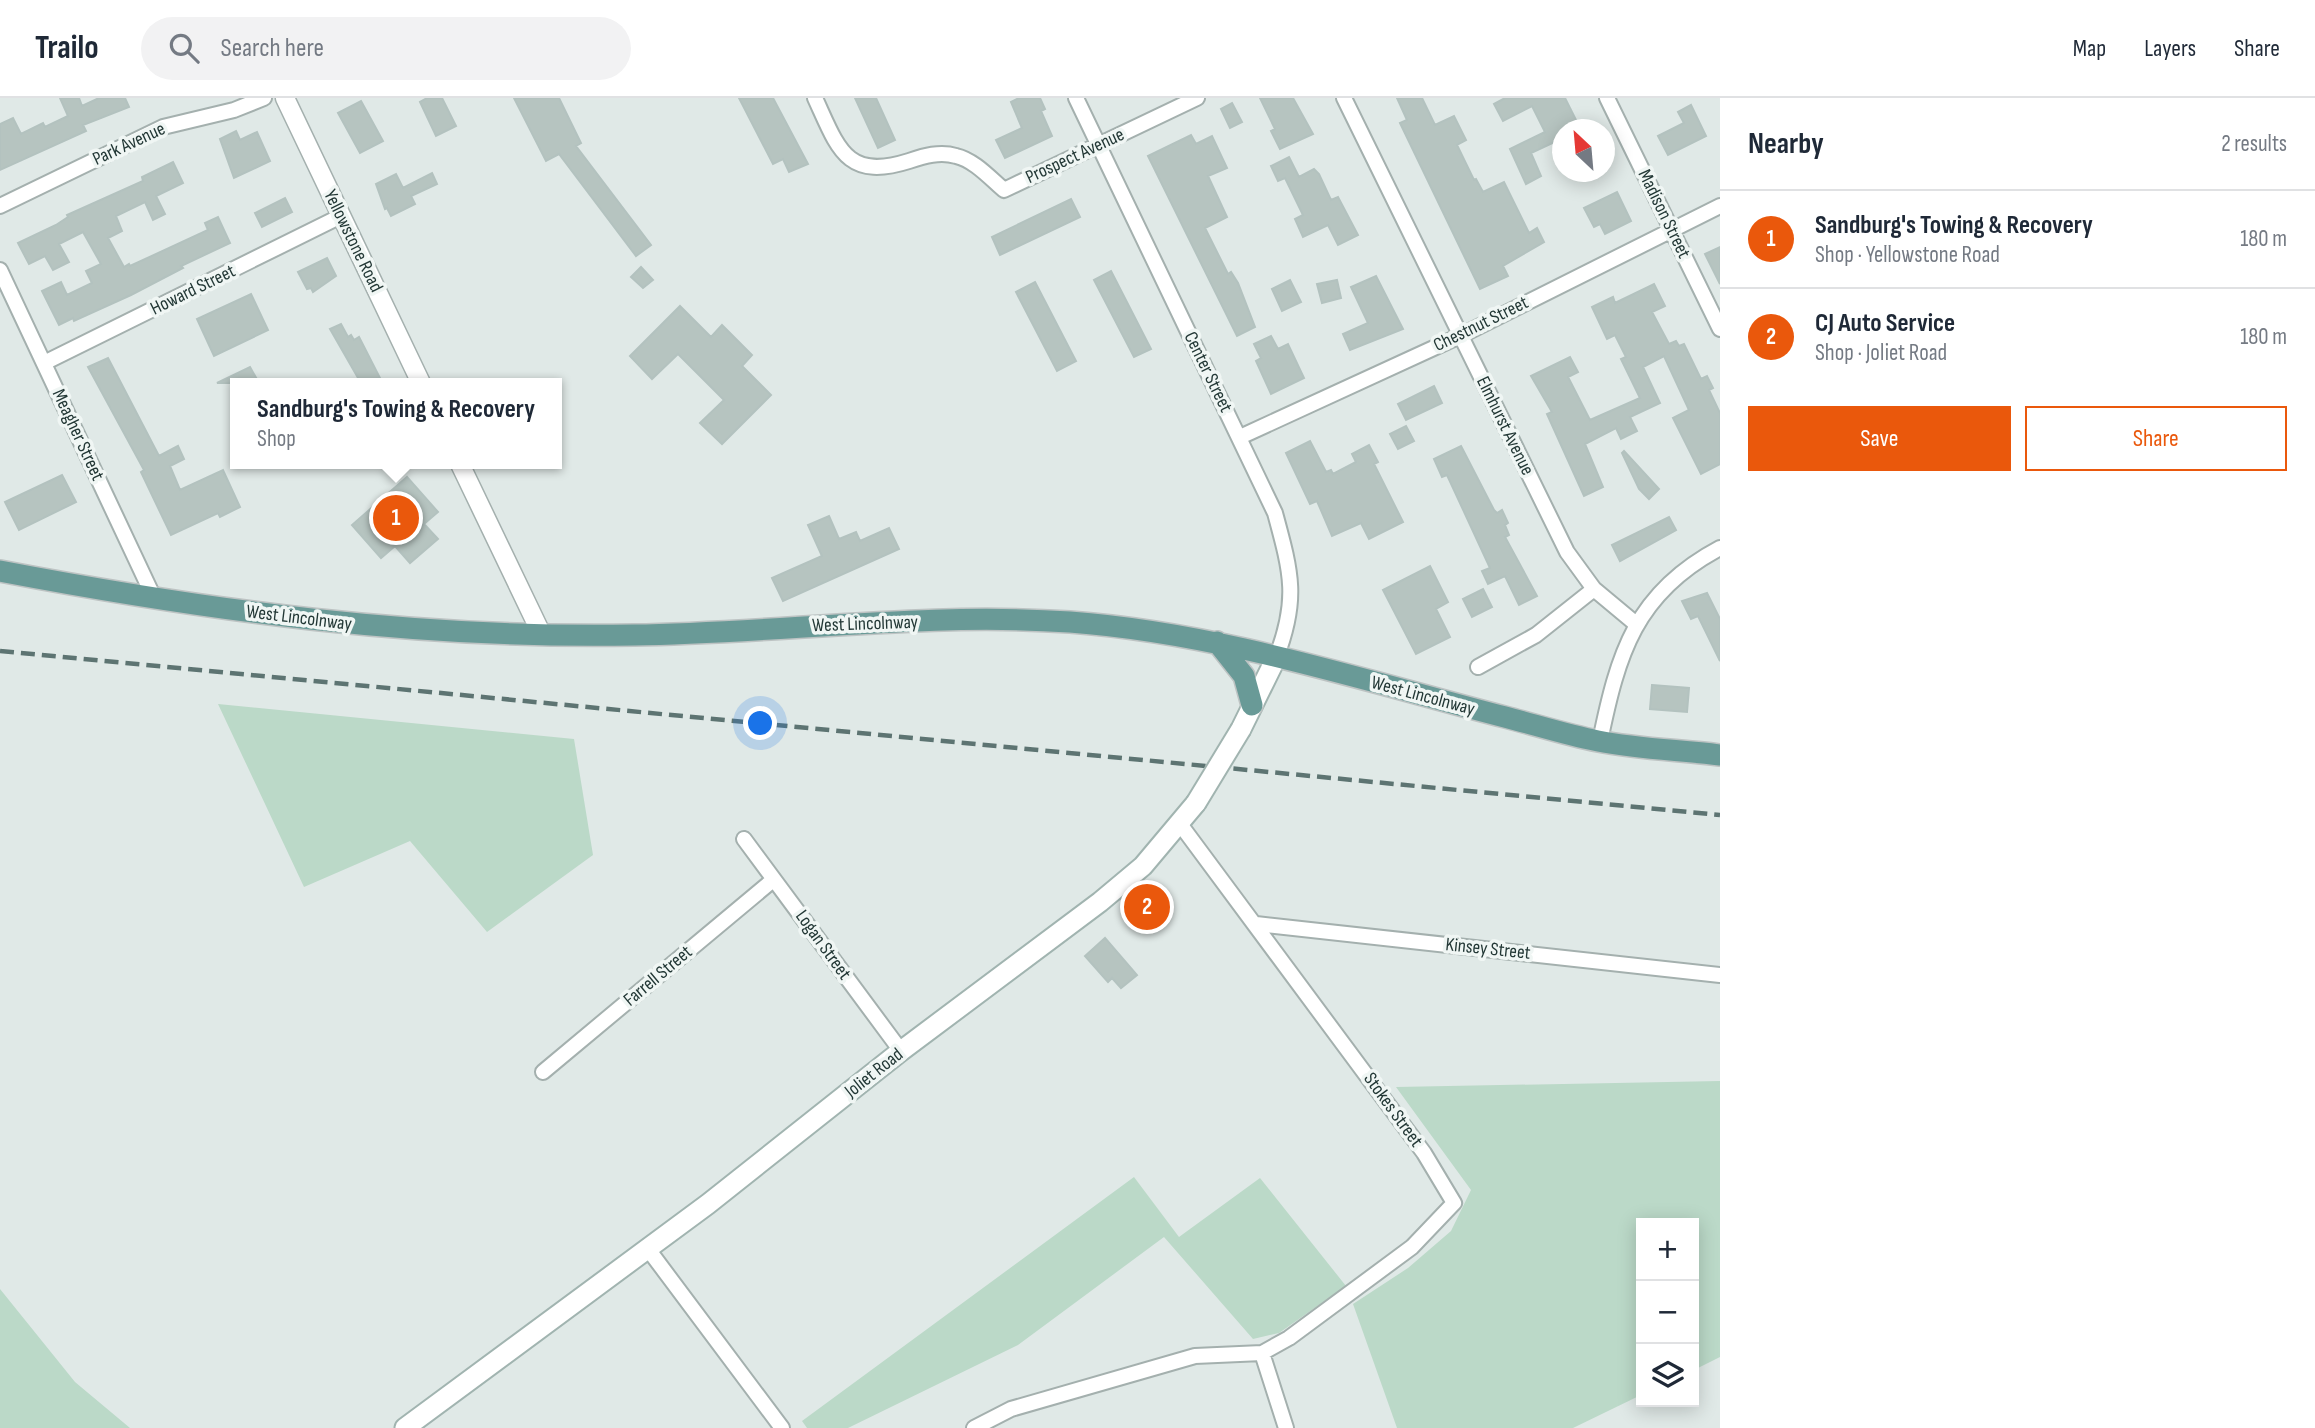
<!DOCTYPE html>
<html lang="en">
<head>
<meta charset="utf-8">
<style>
	body { margin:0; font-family:"Sofia Sans Condensed",sans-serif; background:#f2f2f3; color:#1f2937 }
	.controls { position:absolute; right:21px; bottom:21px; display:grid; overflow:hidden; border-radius:0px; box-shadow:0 4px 18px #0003 }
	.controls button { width:63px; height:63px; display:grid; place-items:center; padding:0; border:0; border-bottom:2px solid #e0e1e3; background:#fff; color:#1f2937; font:35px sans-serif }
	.compass { position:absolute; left:1552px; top:21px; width:63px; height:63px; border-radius:50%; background:#fff; box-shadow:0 4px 18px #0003; rotate:334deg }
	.you { position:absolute; left:761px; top:626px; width:24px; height:24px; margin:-18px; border:5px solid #fff; border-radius:50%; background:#1a73e8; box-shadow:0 0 0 10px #1a73e833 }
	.badge { display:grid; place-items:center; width:46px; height:46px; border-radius:50%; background:#ea580c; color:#fff; font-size:23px; font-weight:700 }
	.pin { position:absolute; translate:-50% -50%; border:4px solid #fff; box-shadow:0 2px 7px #0006 }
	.popup { position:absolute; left:230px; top:280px; width:332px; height:91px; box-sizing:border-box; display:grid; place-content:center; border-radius:0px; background:#fff; filter:drop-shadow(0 2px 5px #0005); font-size:23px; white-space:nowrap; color:#747a83 }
	.popup b { font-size:26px; color:#1f2937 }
	.popup::after { content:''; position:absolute; left:50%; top:100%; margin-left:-14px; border:14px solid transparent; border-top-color:#fff }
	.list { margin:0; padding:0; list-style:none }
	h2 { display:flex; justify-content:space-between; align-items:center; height:91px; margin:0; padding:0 28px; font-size:30px }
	h2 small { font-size:23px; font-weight:400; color:#747a83 }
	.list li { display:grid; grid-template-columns:46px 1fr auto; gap:21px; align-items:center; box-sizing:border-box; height:98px; padding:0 28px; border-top:2px solid #e0e1e3 }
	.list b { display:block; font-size:26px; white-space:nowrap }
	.list p { margin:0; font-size:23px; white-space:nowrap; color:#747a83 }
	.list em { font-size:23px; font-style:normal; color:#747a83 }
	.actions { display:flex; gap:14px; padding:21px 28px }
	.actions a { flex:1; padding:16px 0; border:2px solid #ea580c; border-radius:0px; text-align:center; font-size:24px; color:#ea580c }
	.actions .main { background:#ea580c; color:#fff }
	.icon { flex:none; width:38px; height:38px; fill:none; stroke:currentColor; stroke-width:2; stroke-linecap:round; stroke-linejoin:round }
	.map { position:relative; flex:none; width:1720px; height:1330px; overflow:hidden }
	header { display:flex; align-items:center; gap:42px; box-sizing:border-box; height:98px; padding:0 35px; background:#fff; border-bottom:2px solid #e0e1e3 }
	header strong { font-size:33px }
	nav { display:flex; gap:38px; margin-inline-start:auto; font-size:24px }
	.search { width:490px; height:63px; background:#f2f2f3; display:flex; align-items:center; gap:18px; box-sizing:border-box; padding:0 24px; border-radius:38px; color:#747a83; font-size:26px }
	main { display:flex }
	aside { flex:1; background:#fff }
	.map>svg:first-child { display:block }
	.green { fill:#bbd9c8 }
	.building { fill:#b6c4c0; stroke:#b3c2bf; stroke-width:2 }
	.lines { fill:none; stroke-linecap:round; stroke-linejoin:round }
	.minor-casing { stroke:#a4b0ae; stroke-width:18 }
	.tertiary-casing { stroke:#a4b0ae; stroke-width:21 }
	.secondary-casing { stroke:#a1b4b0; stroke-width:23 }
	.primary-casing { stroke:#bdc3c3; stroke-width:24 }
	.minor { stroke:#fff; stroke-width:14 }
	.tertiary { stroke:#fff; stroke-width:18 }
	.secondary { stroke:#fff; stroke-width:19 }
	.primary { stroke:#699a97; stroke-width:21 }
	.rail { stroke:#5d7472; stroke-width:4.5; stroke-dasharray:14 7; stroke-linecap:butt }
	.secondary-bridge-casing { stroke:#a1b4b0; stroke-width:23; stroke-linecap:butt }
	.secondary-bridge { stroke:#fff; stroke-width:19 }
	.labels { text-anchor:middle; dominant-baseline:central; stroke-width:7; stroke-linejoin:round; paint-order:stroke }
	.street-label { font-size:19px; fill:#233836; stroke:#f0f6f4 }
</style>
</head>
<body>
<header>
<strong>Trailo</strong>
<div class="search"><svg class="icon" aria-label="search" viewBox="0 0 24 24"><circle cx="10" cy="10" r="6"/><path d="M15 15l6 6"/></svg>Search here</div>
<nav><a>Map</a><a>Layers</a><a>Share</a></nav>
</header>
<main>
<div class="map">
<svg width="1720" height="1330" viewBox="0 0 1720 1330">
	<rect width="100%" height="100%" fill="#e0e9e7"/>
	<path class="green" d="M 218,606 L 574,641 L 593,757 L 487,834 L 410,743 L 304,789 Z
		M 1720,983 L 1720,1259 L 1694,1272 L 1694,1125 L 1641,1125 L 1641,1297 L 1573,1330 L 1397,1330 L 1353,1206 L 1408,1170 L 1451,1133 L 1471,1092 L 1396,989 Z
		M 1134,1079 L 1179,1139 L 1260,1080 L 1346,1188 L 1279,1235 L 1253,1241 L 1164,1139 L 1018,1247 L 848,1330 L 807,1330 L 802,1323 Z
		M 0,1191 L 75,1284 L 130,1330 L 0,1330 Z"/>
	<path class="building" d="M 60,0 L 79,0 L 82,8 L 99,0 L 125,0 L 129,9 L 83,27 L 86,33 L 0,72 L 0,26 L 13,20 L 21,36 L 43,25 L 45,29 L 68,18 Z
		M 427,0 L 442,0 L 456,28 L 436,38 L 420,4 Z
		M 514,0 L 559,0 L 581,45 L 576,48 L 651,147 L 636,158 L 559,56 L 546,63 Z
		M 739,0 L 773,0 L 808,66 L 789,74 L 783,61 L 773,66 Z
		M 855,0 L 876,0 L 895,42 L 878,50 Z
		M 1019,0 L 1040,0 L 1045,11 L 1041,13 L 1052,38 L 1005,60 L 996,42 L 1022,30 L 1011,4 Z
		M 1260,0 L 1293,0 L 1313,36 L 1280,51 L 1271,33 L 1275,31 Z
		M 1397,0 L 1422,0 L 1435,27 L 1454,18 L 1466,42 L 1457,47 L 1474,82 L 1476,81 L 1483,94 L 1504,84 L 1529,135 L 1537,130 L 1544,144 L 1503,168 L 1508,178 L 1480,191 L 1400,25 L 1407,22 Z
		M 1505,0 L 1565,0 L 1581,32 L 1563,32 L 1563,40 L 1531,55 L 1541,78 L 1526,86 L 1510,51 L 1545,34 L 1532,8 L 1503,23 L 1494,6 Z
		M 361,3 L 383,43 L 360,55 L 338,15 Z
		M 1232,5 L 1242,24 L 1230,30 L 1221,11 Z
		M 1691,7 L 1706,38 L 1668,57 L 1658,38 L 1684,25 L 1678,14 Z
		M 236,33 L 240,42 L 257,34 L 270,63 L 234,80 L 220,41 Z
		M 1191,37 L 1196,46 L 1212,38 L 1227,70 L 1208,78 L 1227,119 L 1205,130 L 1228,176 L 1231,174 L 1238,185 L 1255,229 L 1237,238 L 1148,58 Z
		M 1289,59 L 1299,79 L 1314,71 L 1319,76 L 1331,102 L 1338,99 L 1358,137 L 1338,147 L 1328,127 L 1303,139 L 1295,121 L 1303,117 L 1285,80 L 1278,83 L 1271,68 Z
		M 173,64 L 183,85 L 156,98 L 165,116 L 153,122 L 145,104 L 116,118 L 122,133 L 108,140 L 124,169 L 129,166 L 130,168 L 208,132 L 205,125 L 218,119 L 230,145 L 181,168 L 183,170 L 131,197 L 74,223 L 73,220 L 59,227 L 42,193 L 61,184 L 67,197 L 92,185 L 86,173 L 101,166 L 83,134 L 59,146 L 69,164 L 53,172 L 45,158 L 29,166 L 18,145 L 56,127 L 68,119 L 67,117 L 143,83 L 142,79 Z
		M 432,75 L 437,86 L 411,98 L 415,106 L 391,118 L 387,110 L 385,111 L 376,86 L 396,76 L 403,90 Z
		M 1617,94 L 1631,123 L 1605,136 L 1600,126 L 1594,129 L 1584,110 Z
		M 285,100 L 292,114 L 262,129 L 255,115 Z
		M 1071,101 L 1080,119 L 1000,157 L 992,139 Z
		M 1720,149 L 1720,186 L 1705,156 Z
		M 327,160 L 336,178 L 313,194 L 311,190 L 307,191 L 298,174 Z
		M 641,169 L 653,182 L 643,190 L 631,179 Z
		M 1111,173 L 1151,251 L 1134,259 L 1094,182 Z
		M 1376,178 L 1403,231 L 1350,252 L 1343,236 L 1368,225 L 1351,189 Z
		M 1290,182 L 1301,204 L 1282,213 L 1272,191 Z
		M 1337,182 L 1341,200 L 1322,205 L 1317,186 Z
		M 1035,184 L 1076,263 L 1057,273 L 1016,194 Z
		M 1654,186 L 1665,208 L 1652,214 L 1669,246 L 1676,243 L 1679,248 L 1684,246 L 1701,281 L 1707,278 L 1713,290 L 1709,292 L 1720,315 L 1720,366 L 1701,376 L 1673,320 L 1689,312 L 1664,258 L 1643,269 L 1660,305 L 1630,319 L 1637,333 L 1621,341 L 1616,330 L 1585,346 L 1603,389 L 1584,398 L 1547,316 L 1552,314 L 1531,278 L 1570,259 L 1578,274 L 1568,279 L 1590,322 L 1640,300 L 1621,261 L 1626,259 L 1615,237 L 1607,241 L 1592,209 L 1613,199 L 1615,205 Z
		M 251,196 L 268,232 L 214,258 L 197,221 Z
		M 680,208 L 711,239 L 722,227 L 752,257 L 742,268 L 771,297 L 722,346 L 700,325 L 724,302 L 678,256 L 652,281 L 630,258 Z
		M 341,226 L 348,239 L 351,237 L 354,242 L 359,239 L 380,280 L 361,285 L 330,231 Z
		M 1271,238 L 1278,251 L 1288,246 L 1304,280 L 1271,296 L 1256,263 L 1261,260 L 1254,246 Z
		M 108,260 L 159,358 L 178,348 L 184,361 L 170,368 L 180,392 L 223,372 L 240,409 L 220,419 L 218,415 L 171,437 L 141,374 L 144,372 L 88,269 Z
		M 250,269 L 259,285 L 217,285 Z
		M 1434,288 L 1442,305 L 1406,322 L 1398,306 Z
		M 1406,328 L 1414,343 L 1398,351 L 1390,336 Z
		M 1310,343 L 1326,374 L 1331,372 L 1333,376 L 1356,364 L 1352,356 L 1369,347 L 1378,364 L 1374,366 L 1403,424 L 1369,441 L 1361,425 L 1332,438 L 1317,403 L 1310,406 L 1286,355 Z
		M 1461,348 L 1494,412 L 1497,415 L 1502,412 L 1508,425 L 1505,427 L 1509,437 L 1505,439 L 1537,498 L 1519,507 L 1505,478 L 1488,486 L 1482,473 L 1490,470 L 1447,377 L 1442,379 L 1434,361 Z
		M 1624,353 L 1659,391 L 1649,401 L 1639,391 L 1622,355 Z
		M 62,377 L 76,404 L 19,432 L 5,404 Z
		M 407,379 L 438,414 L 424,426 L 438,441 L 410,465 L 395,448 L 381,460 L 352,427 Z
		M 829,418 L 839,441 L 856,434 L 860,443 L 889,430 L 899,451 L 783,503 L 772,480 L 822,458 L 808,427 Z
		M 1669,419 L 1676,432 L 1620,463 L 1612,447 Z
		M 1430,468 L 1448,504 L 1436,511 L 1450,539 L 1416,556 L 1383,492 Z
		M 1483,491 L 1492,509 L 1472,519 L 1463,501 Z
		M 1707,495 L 1720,521 L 1720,563 L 1698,518 L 1691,521 L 1682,503 Z
		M 1652,587 L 1689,590 L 1687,614 L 1650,611 Z
		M 1105,840 L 1137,877 L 1121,890 L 1112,880 L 1108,884 L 1085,858 Z"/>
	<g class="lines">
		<defs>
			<path id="minor" d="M 815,0 C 838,50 846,83 909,63 C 924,58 940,53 956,58 C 974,62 990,80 1004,92 L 1197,0
				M 1076,0 L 1275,415 C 1291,474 1299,501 1276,560
				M 1344,0 L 1567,454 L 1594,491 L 1636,526
				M 1607,0 L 1720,231
				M 0,108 L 163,29 L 234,12 L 264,0
				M 0,172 L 155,502
				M 44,265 L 341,118
				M 1240,339 L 1462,237 L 1720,108
				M 1478,569 L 1536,537 L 1594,491
				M 1600,643 C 1618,556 1635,495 1720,450
				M 744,741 L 901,953
				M 1256,826 L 1720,877
				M 543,974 L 773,782
				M 648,1151 L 782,1330
				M 1262,1255 L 1286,1330
				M 974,1330 L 1011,1311 L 1195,1258 L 1262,1255 L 1289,1240 L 1412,1149 L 1454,1105 L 1424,1055 L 1180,726"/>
			<path id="tertiary" d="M 285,0 L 421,285
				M 460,366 L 542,537"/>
			<path id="secondary" d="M 1241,631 L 1276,560
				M 405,1330 L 708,1106 L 901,953 L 1100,804 L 1143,768 L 1196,705"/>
			<path id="primary" d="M 0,473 C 210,513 420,541 634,537 C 779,535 925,514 1070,524 C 1219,535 1362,582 1505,619 C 1536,627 1567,637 1598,643 C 1638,651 1680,652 1720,657
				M 1217,544 L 1244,578 L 1252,607"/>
		</defs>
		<use href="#minor" class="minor-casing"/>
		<use href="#tertiary" class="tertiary-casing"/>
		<use href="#secondary" class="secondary-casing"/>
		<use href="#primary" class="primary-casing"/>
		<use href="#minor" class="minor"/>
		<use href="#tertiary" class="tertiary"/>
		<use href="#secondary" class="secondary"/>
		<use href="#primary" class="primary"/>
		<path class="rail" d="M 0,553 L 1720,717"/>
		<defs>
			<path id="secondary-bridge" d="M 1196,705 L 1241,631"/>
		</defs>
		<use href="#secondary-bridge" class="secondary-bridge-casing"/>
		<use href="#secondary-bridge" class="secondary-bridge"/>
	</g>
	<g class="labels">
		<g class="street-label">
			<text transform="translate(129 46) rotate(-25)">Park Avenue</text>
			<text transform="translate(1075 58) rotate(-25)">Prospect Avenue</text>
			<text transform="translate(1664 116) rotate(64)">Madison Street</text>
			<text transform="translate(353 143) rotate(64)">Yellowstone Road</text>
			<text transform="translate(193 192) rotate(-26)">Howard Street</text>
			<text transform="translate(1481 226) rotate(-26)">Chestnut Street</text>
			<text transform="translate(1208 274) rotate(64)">Center Street</text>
			<text transform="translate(1505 328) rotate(64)">Elmhurst Avenue</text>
			<text transform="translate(78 337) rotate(65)">Meagher Street</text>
			<text transform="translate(299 520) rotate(7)">West Lincolnway</text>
			<text transform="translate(865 526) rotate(-2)">West Lincolnway</text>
			<text transform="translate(1423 598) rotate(15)">West Lincolnway</text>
			<text transform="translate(823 847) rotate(54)">Logan Street</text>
			<text transform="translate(1488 851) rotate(6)">Kinsey Street</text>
			<text transform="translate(658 878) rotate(-40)">Farrell Street</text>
			<text transform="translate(874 975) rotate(-38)">Joliet Road</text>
			<text transform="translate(1393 1012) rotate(54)">Stokes Street</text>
		</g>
	</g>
</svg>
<div class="controls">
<button>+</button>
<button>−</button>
<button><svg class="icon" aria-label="layers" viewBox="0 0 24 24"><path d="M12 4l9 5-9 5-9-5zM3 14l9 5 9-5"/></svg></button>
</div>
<svg class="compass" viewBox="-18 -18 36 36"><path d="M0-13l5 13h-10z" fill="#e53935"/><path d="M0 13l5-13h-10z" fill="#747a83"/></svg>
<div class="you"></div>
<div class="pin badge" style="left:396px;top:420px">1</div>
<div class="popup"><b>Sandburg's Towing &amp; Recovery</b>Shop</div>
<div class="pin badge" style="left:1147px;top:809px">2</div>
</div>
<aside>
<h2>Nearby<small>2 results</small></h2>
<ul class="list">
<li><span class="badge">1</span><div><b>Sandburg's Towing &amp; Recovery</b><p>Shop · Yellowstone Road</p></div><em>180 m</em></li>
<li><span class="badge">2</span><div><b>CJ Auto Service</b><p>Shop · Joliet Road</p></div><em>180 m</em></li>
</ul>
<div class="actions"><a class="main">Save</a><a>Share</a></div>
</aside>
</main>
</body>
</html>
